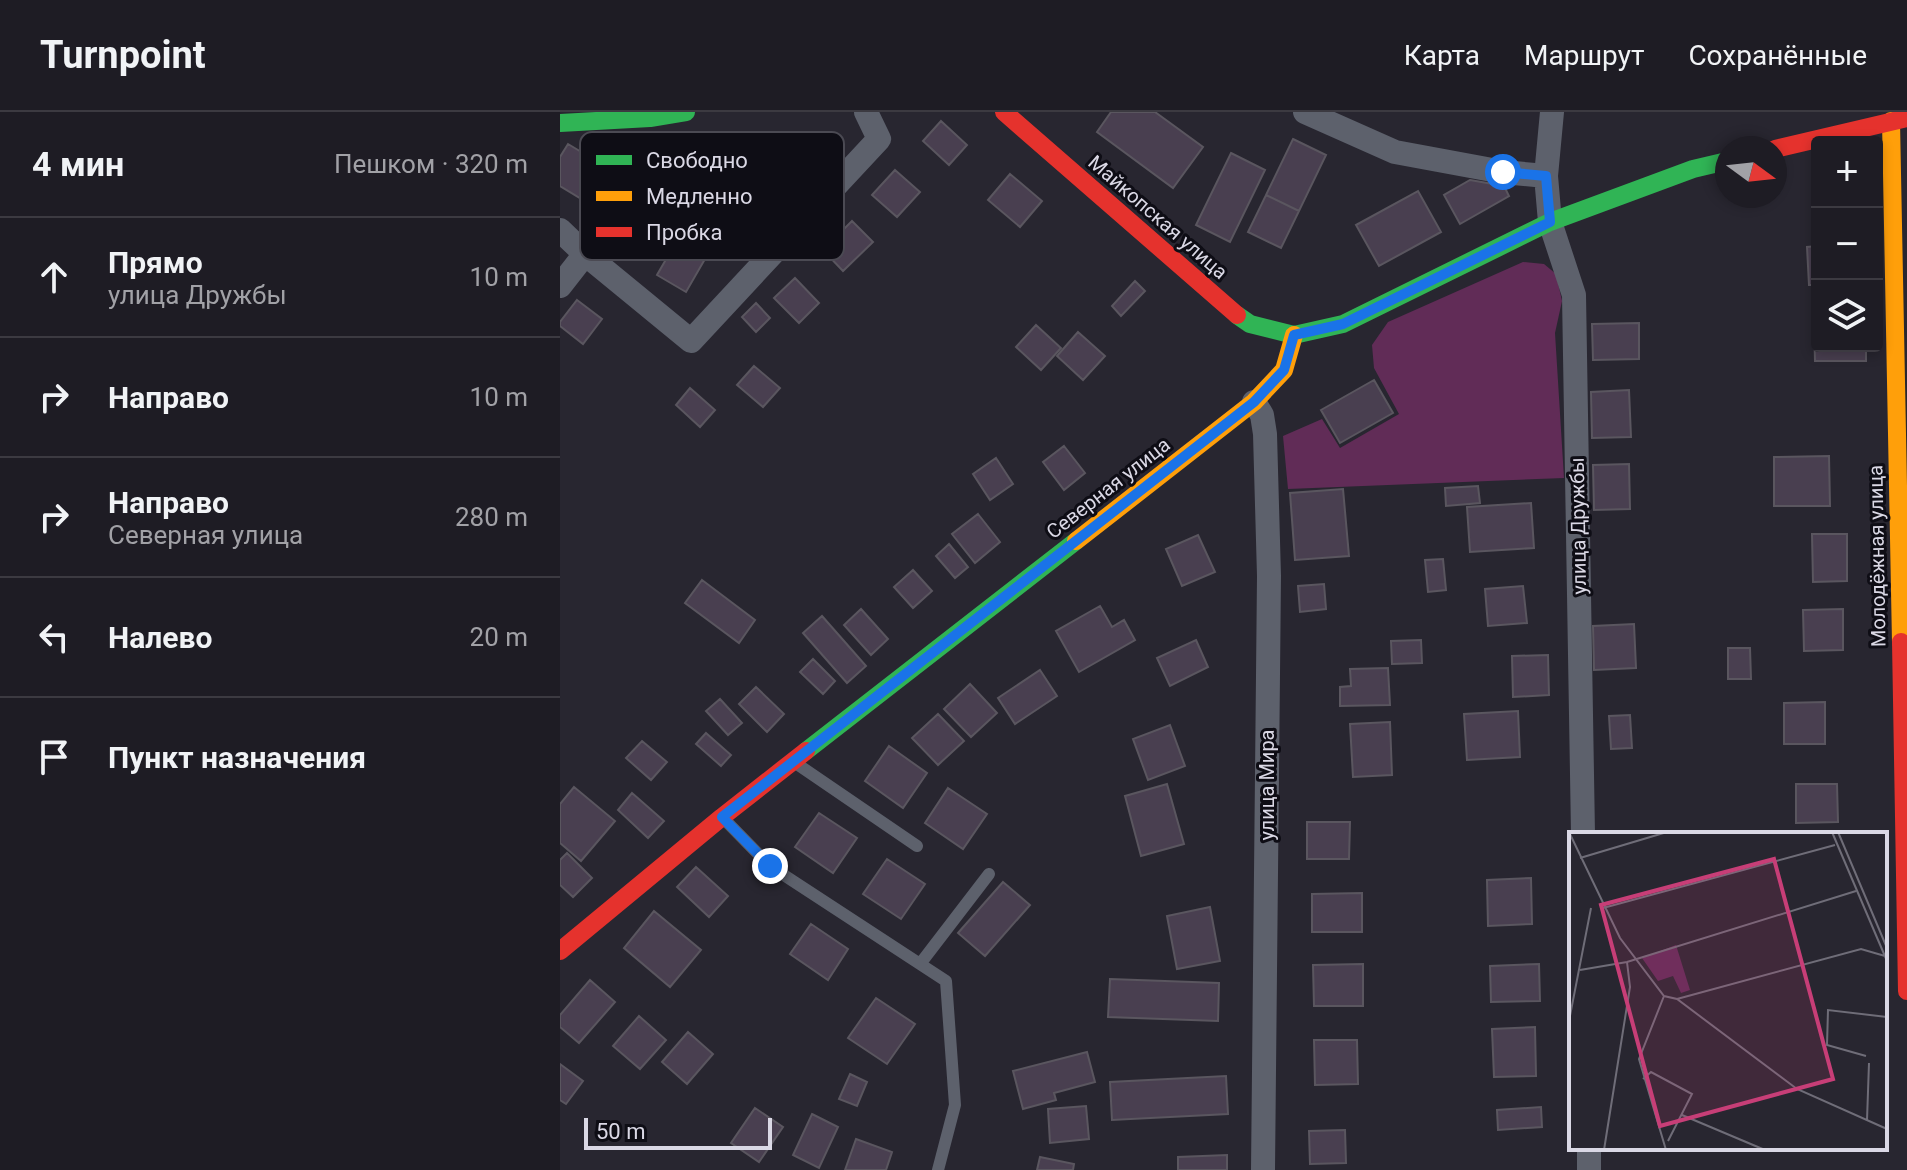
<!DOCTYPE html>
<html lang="ru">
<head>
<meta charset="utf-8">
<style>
	body { margin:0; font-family:Roboto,sans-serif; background:#2b2931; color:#f1f3f6 }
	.controls { position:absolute; right:24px; top:24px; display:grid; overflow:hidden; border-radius:8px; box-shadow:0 4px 12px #0003 }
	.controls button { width:72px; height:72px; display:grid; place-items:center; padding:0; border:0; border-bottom:2px solid #3c3a41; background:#1e1c24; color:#f1f3f6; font:40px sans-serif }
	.compass { position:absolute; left:1155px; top:24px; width:72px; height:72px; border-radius:50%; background:#1e1c24; box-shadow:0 4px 12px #0003; rotate:105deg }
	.scale { position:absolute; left:24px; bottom:20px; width:188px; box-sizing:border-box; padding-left:8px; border:4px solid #dad8e5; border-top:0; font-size:22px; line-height:28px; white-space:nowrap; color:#dad8e5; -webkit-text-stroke:6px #0e0d15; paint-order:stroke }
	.stop { position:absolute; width:24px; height:24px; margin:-18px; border:6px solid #1a73e8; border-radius:50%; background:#fff }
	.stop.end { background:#1a73e8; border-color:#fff; box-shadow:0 2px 8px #0008 }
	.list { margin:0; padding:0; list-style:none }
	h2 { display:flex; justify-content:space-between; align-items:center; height:104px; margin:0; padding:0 32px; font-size:34px }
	h2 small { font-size:26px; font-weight:400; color:#a1a1a6 }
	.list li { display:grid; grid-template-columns:52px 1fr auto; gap:24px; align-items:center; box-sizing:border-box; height:120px; padding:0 32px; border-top:2px solid #3c3a41 }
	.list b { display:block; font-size:30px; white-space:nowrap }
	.list p { margin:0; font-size:26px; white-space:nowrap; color:#a1a1a6 }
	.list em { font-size:26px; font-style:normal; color:#a1a1a6 }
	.icon { flex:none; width:44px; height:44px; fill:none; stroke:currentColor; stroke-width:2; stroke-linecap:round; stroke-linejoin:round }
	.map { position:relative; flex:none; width:1347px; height:1058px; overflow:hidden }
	header { display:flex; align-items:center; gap:48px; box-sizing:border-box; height:112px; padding:0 40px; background:#1e1c24; border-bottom:2px solid #3c3a41 }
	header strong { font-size:38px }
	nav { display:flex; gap:44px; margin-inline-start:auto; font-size:28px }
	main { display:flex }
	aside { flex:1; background:#1e1c24 }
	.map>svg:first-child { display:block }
	.green { fill:#612c57 }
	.building { fill:#493f50; stroke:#5a565f; stroke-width:2 }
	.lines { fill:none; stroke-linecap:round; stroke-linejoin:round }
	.lane { stroke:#5d616c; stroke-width:12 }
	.street { stroke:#5d616c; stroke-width:24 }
	.fast { stroke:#30b455; stroke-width:18 }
	.slow { stroke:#ff9f0a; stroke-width:18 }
	.jam { stroke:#e5322d; stroke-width:18 }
	.route { stroke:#1a73e8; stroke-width:10 }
	.labels { text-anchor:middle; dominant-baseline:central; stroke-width:6; stroke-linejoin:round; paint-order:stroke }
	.street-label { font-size:20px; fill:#dad8e5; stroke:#0e0d15 }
	.inset-road { fill:none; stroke:#6f6d78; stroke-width:2 }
	.view { fill:#c73e77; fill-opacity:0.15; stroke:#c73e77; stroke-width:4 }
	.inset-edge { fill:none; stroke:#dad8e5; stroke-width:4 }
	.key { fill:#0e0d15; stroke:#4b4a53; stroke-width:2 }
	.key-label { font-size:22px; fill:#dad8e5 }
</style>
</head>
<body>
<header>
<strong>Turnpoint</strong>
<nav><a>Карта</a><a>Маршрут</a><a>Сохранённые</a></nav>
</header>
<main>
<aside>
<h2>4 мин<small>Пешком · 320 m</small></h2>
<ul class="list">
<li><svg class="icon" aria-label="ahead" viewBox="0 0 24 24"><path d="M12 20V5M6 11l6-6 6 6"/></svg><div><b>Прямо</b><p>улица Дружбы</p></div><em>10 m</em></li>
<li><svg class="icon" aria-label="right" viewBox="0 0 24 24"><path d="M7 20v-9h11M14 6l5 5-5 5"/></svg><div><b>Направо</b></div><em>10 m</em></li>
<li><svg class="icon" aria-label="right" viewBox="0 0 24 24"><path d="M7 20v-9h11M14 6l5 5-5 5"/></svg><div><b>Направо</b><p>Северная улица</p></div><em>280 m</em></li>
<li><svg class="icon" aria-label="left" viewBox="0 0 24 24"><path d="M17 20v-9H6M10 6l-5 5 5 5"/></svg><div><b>Налево</b></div><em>20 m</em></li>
<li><svg class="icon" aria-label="arrive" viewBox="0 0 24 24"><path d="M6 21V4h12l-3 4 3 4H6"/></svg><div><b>Пункт назначения</b></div></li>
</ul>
</aside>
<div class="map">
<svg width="1347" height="1058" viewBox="0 0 1347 1058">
	<rect width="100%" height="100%" fill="#282630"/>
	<path class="green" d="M 963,150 L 984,152 L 996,162 L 1002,189 L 995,221 L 1004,366 L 728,377 L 723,324 L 762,307 L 780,336 L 839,302 L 814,256 L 812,233 L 828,210 Z"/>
	<path class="building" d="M 551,0 L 595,0 L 643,35 L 613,76 L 537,20 Z
		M 381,9 L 407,33 L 389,53 L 363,29 Z
		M 733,27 L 766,43 L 739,99 L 706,83 Z
		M 8,32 L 58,62 L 38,97 L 0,74 L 0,45 Z
		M 671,41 L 705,58 L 670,130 L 636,113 Z
		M 335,58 L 360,80 L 337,105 L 312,83 Z
		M 450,62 L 482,89 L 460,115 L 428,88 Z
		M 910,68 L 944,74 L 949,84 L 900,112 L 884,83 Z
		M 858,79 L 881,120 L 819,154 L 796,113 Z
		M 706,83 L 739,99 L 721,136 L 688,120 Z
		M 135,97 L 164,114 L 126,180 L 97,163 Z
		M 292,109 L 313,130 L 283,159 L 263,138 Z
		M 1257,134 L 1257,173 L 1249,173 L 1247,135 Z
		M 235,166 L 259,191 L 239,211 L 214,186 Z
		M 575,169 L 585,179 L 561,204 L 552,194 Z
		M 17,188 L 42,207 L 23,232 L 0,214 L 0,210 Z
		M 196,191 L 210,206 L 196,220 L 182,205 Z
		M 1257,208 L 1257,234 L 1306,234 L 1306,249 L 1255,249 L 1254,209 Z
		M 1079,211 L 1079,247 L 1033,248 L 1032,212 Z
		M 476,213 L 501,236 L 481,258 L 456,235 Z
		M 518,220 L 545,244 L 523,268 L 497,244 Z
		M 194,254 L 220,276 L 203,295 L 177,273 Z
		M 814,268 L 833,301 L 780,331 L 761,298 Z
		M 130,276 L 155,298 L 140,315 L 116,293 Z
		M 1069,278 L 1071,325 L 1032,326 L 1031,280 Z
		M 504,334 L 525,361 L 504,378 L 483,350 Z
		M 1269,344 L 1270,394 L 1214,394 L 1214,345 Z
		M 436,346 L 453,372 L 430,388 L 413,362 Z
		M 1069,352 L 1070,397 L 1034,398 L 1033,353 Z
		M 918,374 L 920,391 L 886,394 L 885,376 Z
		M 783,377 L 789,444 L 735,448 L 730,381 Z
		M 971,391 L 974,436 L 910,440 L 907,395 Z
		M 418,402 L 440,430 L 415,451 L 392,422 Z
		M 1252,422 L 1287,422 L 1287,469 L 1253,470 Z
		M 638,423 L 655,460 L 622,474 L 606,437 Z
		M 389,432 L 408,455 L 395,466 L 376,444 Z
		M 883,447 L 886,478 L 868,480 L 865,448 Z
		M 353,458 L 372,479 L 353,496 L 334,475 Z
		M 142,468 L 195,508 L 179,531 L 125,491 Z
		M 764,472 L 766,497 L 740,500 L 738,474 Z
		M 963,474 L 967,511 L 928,514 L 925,477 Z
		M 540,494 L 552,515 L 564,508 L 575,528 L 519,560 L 496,519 Z
		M 301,497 L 328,527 L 311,543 L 284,513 Z
		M 1283,497 L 1283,538 L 1244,539 L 1243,498 Z
		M 262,504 L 306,554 L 287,571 L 243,521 Z
		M 1074,512 L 1076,556 L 1034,558 L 1033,514 Z
		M 636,528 L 648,555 L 610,574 L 597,546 Z
		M 861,528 L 862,551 L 832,552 L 831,529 Z
		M 1168,536 L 1190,536 L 1191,567 L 1168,567 Z
		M 988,543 L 989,583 L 953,585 L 952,544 Z
		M 253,547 L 275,569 L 263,582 L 240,560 Z
		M 828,556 L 830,593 L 780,594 L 780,575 L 791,574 L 790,557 Z
		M 480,558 L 497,584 L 455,612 L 438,586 Z
		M 410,572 L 437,601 L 411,625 L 384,597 Z
		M 196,575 L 224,602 L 207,620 L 179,592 Z
		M 160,587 L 182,611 L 168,623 L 146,599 Z
		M 1265,590 L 1265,632 L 1224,632 L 1224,591 Z
		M 958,599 L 960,645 L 907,648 L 904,602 Z
		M 378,602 L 404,629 L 378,653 L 352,626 Z
		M 1070,603 L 1072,636 L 1051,637 L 1049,604 Z
		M 830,610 L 832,663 L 793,665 L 790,612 Z
		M 610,613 L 625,654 L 588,668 L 573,627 Z
		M 146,621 L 171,643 L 161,654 L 136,632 Z
		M 82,629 L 107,650 L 91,668 L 66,646 Z
		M 329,634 L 367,661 L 343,696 L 305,669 Z
		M 607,672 L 624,732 L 581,744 L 565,684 Z
		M 1236,672 L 1277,672 L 1278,710 L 1236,711 Z
		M 14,675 L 55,709 L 21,749 L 0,731 L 0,692 Z
		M 388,676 L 427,702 L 403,737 L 365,711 Z
		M 72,681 L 104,709 L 88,726 L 58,698 Z
		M 259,701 L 297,726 L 273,761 L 235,735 Z
		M 747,710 L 790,710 L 789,747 L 747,747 Z
		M 7,741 L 32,766 L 13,785 L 0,773 L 0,748 Z
		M 327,747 L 365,772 L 341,807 L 303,782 Z
		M 136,755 L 168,784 L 149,805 L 117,775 Z
		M 971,766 L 972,812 L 928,814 L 927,768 Z
		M 443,770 L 470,793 L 425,844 L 398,821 Z
		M 802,781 L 802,820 L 752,820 L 752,782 Z
		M 650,795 L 660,849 L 617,857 L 607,804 Z
		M 94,799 L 141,838 L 110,875 L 64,836 Z
		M 251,812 L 288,837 L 268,868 L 230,842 Z
		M 803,852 L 803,894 L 754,894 L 753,853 Z
		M 979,852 L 980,889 L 931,890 L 930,854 Z
		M 550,867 L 659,871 L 658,909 L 548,905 Z
		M 30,868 L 55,890 L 19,931 L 0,915 L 0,903 Z
		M 316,886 L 355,912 L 327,952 L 288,926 Z
		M 79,904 L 106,928 L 80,957 L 53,934 Z
		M 975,915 L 976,964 L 934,965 L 932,917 Z
		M 128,920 L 153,942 L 127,972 L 102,950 Z
		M 754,928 L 797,928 L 798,972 L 755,973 Z
		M 527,940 L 535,970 L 494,981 L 496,988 L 463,997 L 453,959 Z
		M 0,952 L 23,969 L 6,992 L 0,988 Z
		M 290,962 L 307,970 L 297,994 L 279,987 Z
		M 666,964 L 668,1002 L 552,1008 L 550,970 Z
		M 526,994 L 529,1027 L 490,1031 L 488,997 Z
		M 981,995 L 982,1015 L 938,1018 L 937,998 Z
		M 195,996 L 223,1015 L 199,1050 L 171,1031 Z
		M 252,1002 L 278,1015 L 259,1056 L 233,1043 Z
		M 785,1018 L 786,1051 L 750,1052 L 749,1019 Z
		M 296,1027 L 332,1040 L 326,1058 L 285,1058 Z
		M 667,1043 L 667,1058 L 618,1058 L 618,1045 Z
		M 480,1045 L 514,1052 L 513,1058 L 477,1058 Z"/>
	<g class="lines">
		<path class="lane" d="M 237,652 L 357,734
			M 163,706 L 210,754 L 386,869 L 395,993 L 378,1058
			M 360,852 L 429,762"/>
		<path class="street" d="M 745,0 L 835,40 L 943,60 L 986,64
			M 992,0 L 986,64 L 990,110 L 1014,183 L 1023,722
			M 0,118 L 25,142 L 131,229 L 319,27 L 306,0
			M 0,174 L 25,142
			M 694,290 L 702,303 L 705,322 L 709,464 L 703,1058
			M 1029,1036 L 1029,1058"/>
		<path class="fast" d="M 0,11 L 90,6 L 126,0
			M 677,203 L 690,212 L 734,223 L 783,212 L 990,110 L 1133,57 L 1167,49
			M 246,639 L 516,429"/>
		<path class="slow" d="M 1331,9 L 1341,530
			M 516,429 L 694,290 L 724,258 L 734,223"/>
		<path class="jam" d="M 444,0 L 677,203
			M 1215,37 L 1347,6
			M 1341,530 L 1347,879
			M 0,839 L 162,705 L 246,639"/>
	</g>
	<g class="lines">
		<path class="route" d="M 210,754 L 162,705 L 694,290 L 724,258 L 734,223 L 783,212 L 990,110 L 986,64 L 943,60"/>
	</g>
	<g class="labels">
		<g class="street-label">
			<text transform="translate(598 105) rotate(41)">Майкопская улица</text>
			<text transform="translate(548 376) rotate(-38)">Северная улица</text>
			<text transform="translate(1018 414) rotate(-91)">улица Дружбы</text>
			<text transform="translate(1317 444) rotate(-91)">Молодёжная улица</text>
			<text transform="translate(707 673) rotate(-90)">улица Мира</text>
		</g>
	</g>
	<g transform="translate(1009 720)">
		<rect width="318" height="318" fill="#282630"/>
		<path d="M 107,113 L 121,158 L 112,161 L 104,144 L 89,149 L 73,126 Z" fill="#612c57"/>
		<path class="inset-road" d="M 0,0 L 51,106 L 95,164 L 108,167 L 228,257 L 318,297M 263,0 L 318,129M 269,0 L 318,116M 11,26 L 98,0M 34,76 L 266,13M 11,138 L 58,130 L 287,59M 95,164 L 70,227 L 97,318M 108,167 L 292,117 L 316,124M 0,189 L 22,76M 297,224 L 258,213 L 259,178 L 318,185M 74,247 L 82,240 L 123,262 L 99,309M 113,283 L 196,318M 298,288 L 300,231M 35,318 L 61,155 L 58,130"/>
		<path class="view" d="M 205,27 L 264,247 L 91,294 L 32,73 Z"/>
		<rect width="318" height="318" class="inset-edge"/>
	</g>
	<rect x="20" y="20" width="264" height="128" rx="12" class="key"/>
	<rect x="36" y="43" width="36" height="10" fill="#30b455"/>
	<rect x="36" y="79" width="36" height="10" fill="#ff9f0a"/>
	<rect x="36" y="115" width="36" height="10" fill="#e5322d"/>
	<g class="key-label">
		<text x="86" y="56">Свободно</text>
		<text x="86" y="92">Медленно</text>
		<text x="86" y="128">Пробка</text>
	</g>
</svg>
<div class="controls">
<button>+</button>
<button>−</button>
<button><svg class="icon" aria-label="layers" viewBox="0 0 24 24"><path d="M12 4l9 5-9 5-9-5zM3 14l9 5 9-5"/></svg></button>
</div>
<svg class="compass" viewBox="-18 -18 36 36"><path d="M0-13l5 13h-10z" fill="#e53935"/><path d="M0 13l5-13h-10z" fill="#a1a1a6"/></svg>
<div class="scale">50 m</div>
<div class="stop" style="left:943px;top:60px"></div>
<div class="stop end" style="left:210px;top:754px"></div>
</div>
</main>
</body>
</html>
